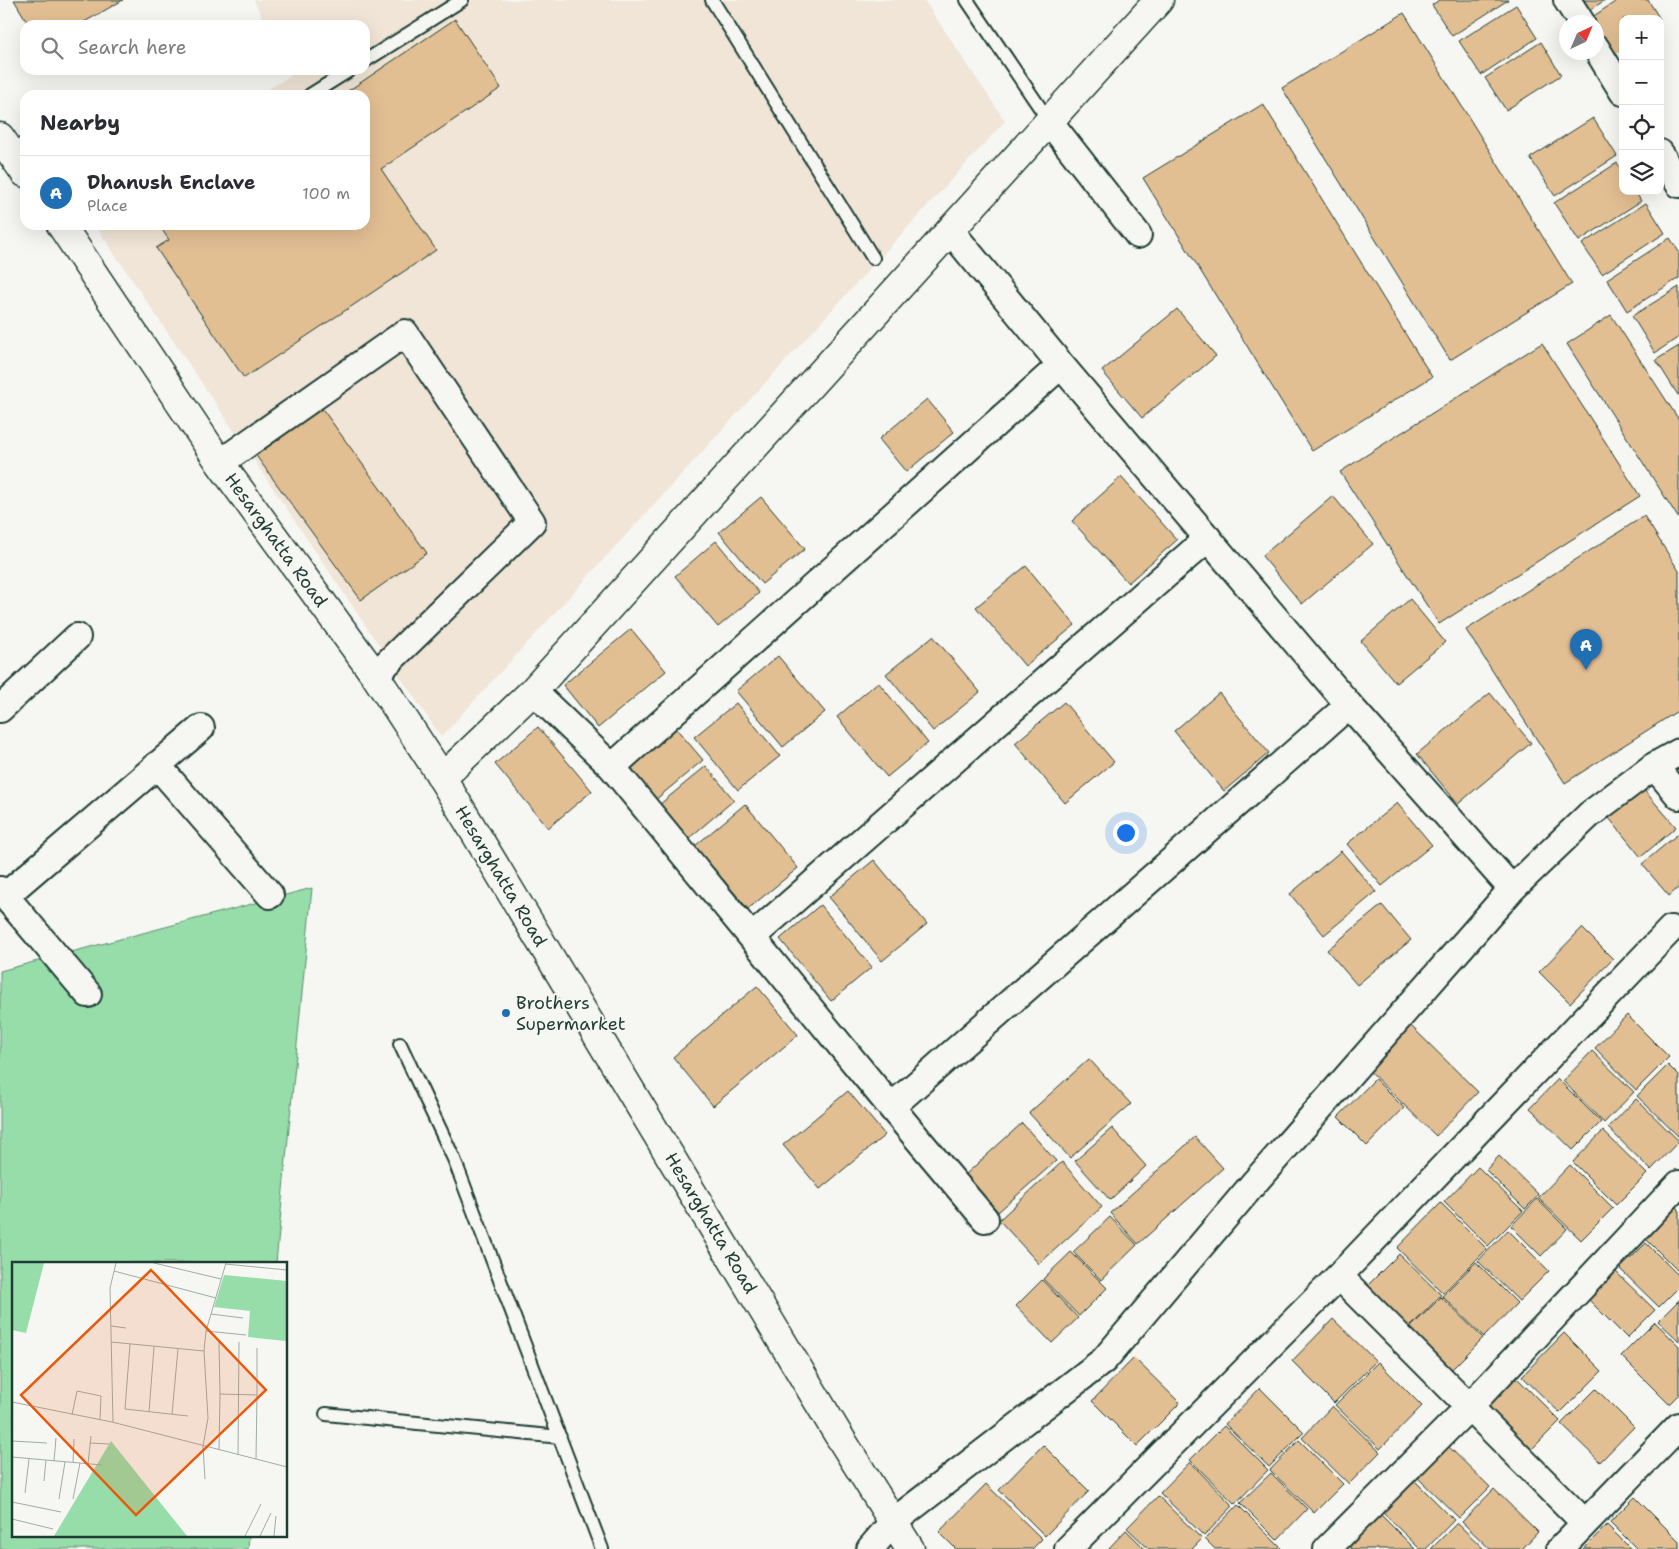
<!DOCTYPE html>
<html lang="en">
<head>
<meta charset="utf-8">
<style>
	body { margin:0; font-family:"Shantell Sans",sans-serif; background:#f2f2f3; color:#2b2b33 }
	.controls { position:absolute; right:15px; top:15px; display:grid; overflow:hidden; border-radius:10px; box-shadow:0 5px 20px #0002 }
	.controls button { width:45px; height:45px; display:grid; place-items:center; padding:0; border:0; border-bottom:1px solid #e1e1e2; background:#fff; color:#2b2b33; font:25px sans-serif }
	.compass { position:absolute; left:1559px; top:15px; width:45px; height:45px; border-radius:50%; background:#fff; box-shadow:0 5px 20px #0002; rotate:44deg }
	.you { position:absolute; left:1125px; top:832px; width:18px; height:18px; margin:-12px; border:4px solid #fff; border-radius:50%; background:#1a73e8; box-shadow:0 0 0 8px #1a73e833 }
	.badge { display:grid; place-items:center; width:32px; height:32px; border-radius:50%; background:#1f6fb2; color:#fff; font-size:16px; font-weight:700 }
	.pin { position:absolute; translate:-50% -41px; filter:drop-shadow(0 1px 2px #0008) }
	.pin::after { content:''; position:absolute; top:26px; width:18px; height:15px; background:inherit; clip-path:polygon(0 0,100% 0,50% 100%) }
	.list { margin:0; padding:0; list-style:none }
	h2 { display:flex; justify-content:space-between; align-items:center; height:65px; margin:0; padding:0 20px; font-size:21px }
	h2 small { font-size:16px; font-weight:400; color:#7c7c81 }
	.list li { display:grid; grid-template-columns:32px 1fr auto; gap:15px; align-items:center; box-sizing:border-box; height:75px; padding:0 20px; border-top:1px solid #e1e1e2 }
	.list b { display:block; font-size:19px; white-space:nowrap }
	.list p { margin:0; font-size:16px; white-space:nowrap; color:#7c7c81 }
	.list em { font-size:16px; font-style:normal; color:#7c7c81 }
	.icon { flex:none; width:28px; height:28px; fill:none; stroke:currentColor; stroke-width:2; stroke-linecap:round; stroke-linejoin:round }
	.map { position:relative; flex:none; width:1679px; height:1549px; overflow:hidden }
	.search { position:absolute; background:#fff; box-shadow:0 5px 20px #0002; left:20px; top:20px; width:350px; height:55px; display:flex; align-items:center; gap:12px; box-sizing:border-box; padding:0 18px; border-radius:15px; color:#7c7c81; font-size:19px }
	.panel { position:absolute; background:#fff; box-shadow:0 5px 20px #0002; left:20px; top:90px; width:350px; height:140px; border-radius:15px }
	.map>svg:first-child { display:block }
	.built { fill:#f0e5d6 }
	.grass { fill:#97ddaa; stroke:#5b8d6f }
	.building { fill:#e2be93; stroke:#1f3d34 }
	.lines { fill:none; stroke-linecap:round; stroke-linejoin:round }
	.lane-casing { stroke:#1f3d34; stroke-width:16 }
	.street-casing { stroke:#1f3d34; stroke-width:30 }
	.secondary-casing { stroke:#1f3d34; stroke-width:31 }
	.primary-casing { stroke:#1f3d34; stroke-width:31 }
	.lane { stroke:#f6f6f2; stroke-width:12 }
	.street { stroke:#f6f6f2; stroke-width:26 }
	.secondary { stroke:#f6f6f2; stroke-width:28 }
	.primary { stroke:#f6f6f2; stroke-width:28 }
	.poi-dot { fill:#1f6fb2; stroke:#f6f6f2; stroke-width:2 }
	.labels { text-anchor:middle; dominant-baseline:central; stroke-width:4; stroke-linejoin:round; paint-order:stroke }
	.street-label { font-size:18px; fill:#1f3d34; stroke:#f6f6f2 }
	.poi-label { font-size:18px; fill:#1f3d34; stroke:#f6f6f2; text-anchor:start }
	.inset-road { fill:none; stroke:#a0aca6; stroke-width:1 }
	.view { fill:#e8590c; fill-opacity:0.15; stroke:#e8590c; stroke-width:2.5 }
	.inset-edge { fill:none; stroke:#1f3d34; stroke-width:2.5 }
</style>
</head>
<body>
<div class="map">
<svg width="1679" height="1549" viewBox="0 0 1679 1549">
	<rect width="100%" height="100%" fill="#f6f6f2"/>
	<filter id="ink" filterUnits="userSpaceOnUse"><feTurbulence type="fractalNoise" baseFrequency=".02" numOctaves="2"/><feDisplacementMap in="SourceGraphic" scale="10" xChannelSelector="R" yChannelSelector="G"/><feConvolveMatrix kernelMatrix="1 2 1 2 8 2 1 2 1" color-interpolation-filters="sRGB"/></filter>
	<g filter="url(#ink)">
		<path class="built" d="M 254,0 L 924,0 L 1005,121 L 441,737 L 95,225 L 365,225 L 365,95 L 257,95 L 291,76 L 288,70 L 365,70 L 365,25 L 266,25 Z"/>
		<path class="grass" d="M 312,888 L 276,1263 L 14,1263 L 14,1535 L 249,1535 L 248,1549 L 0,1549 L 0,971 Z"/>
		<path class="building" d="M 14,0 L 123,0 L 79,25 L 29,25 Z
			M 1439,0 L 1508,0 L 1452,36 L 1432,5 Z
			M 1584,0 L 1605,0 L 1590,10 Z
			M 1618,0 L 1648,0 L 1660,19 L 1623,19 L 1623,49 L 1612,56 L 1596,31 L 1596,22 L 1591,22 L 1589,19 Z
			M 1516,5 L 1537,38 L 1481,75 L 1459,41 Z
			M 1404,13 L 1572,284 L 1450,360 L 1282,88 Z
			M 455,19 L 501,88 L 381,169 L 436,250 L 244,378 L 156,248 L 169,240 L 159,225 L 365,225 L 365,95 L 342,95 Z
			M 1541,42 L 1561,75 L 1506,110 L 1485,78 Z
			M 1263,104 L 1432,377 L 1312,451 L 1143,178 Z
			M 1593,118 L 1617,156 L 1555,196 L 1530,158 Z
			M 1617,163 L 1623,172 L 1623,191 L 1635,191 L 1641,201 L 1579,241 L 1554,203 Z
			M 1646,203 L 1665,233 L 1602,274 L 1582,244 Z
			M 1670,238 L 1679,252 L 1679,278 L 1627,311 L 1607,279 Z
			M 1679,287 L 1679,337 L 1655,353 L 1632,316 Z
			M 1177,309 L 1216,356 L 1142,418 L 1102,371 Z
			M 1611,315 L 1679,420 L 1679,519 L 1567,344 Z
			M 1542,343 L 1640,496 L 1439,624 L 1340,472 Z
			M 1679,346 L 1679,395 L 1678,395 L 1656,360 Z
			M 927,399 L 954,432 L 906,472 L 879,439 Z
			M 318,403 L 427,553 L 361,600 L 252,450 Z
			M 1121,477 L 1177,540 L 1128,583 L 1072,521 Z
			M 1333,496 L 1373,544 L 1302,604 L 1262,556 Z
			M 761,497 L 805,549 L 762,584 L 719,532 Z
			M 1644,516 L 1679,571 L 1679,710 L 1565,783 L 1466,630 Z
			M 716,541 L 759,593 L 718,627 L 675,576 Z
			M 1026,566 L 1075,625 L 1025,666 L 976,607 Z
			M 1410,599 L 1445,642 L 1396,683 L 1361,641 Z
			M 631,629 L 666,671 L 598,728 L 563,685 Z
			M 933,636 L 980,692 L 933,731 L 886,674 Z
			M 778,656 L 825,712 L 783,747 L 736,691 Z
			M 878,682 L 928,743 L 887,777 L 837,717 Z
			M 1219,693 L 1269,753 L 1224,791 L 1174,731 Z
			M 1490,693 L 1531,743 L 1458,804 L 1417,754 Z
			M 1064,702 L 1114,762 L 1065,803 L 1015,743 Z
			M 736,703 L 780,756 L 738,790 L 694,737 Z
			M 674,726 L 703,760 L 654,801 L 626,767 Z
			M 538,727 L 592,791 L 548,828 L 495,764 Z
			M 706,766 L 734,800 L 688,839 L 659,805 Z
			M 1643,789 L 1676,827 L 1641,857 L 1609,818 Z
			M 1397,803 L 1432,845 L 1382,886 L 1347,844 Z
			M 745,804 L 798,868 L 748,909 L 695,846 Z
			M 1679,833 L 1679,887 L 1669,896 L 1642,864 Z
			M 1341,851 L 1376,892 L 1324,935 L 1290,894 Z
			M 874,860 L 927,924 L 882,961 L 829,897 Z
			M 820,905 L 872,967 L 831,1001 L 780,939 Z
			M 1382,905 L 1411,940 L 1357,985 L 1327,950 Z
			M 1582,928 L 1613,959 L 1570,1003 L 1539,972 Z
			M 757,986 L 798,1035 L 713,1106 L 673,1057 Z
			M 1627,1015 L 1669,1057 L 1636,1090 L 1595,1048 Z
			M 1407,1022 L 1478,1092 L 1436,1136 L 1364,1066 Z
			M 1592,1051 L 1634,1092 L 1604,1123 L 1563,1081 Z
			M 1089,1059 L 1131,1104 L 1070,1158 L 1029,1113 Z
			M 1668,1065 L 1679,1076 L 1679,1137 L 1637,1096 Z
			M 1375,1079 L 1404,1108 L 1367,1146 L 1338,1117 Z
			M 1558,1079 L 1601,1122 L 1573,1150 L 1530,1108 Z
			M 848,1091 L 885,1135 L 820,1189 L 783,1145 Z
			M 1636,1099 L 1679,1141 L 1651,1170 L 1608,1128 Z
			M 1022,1123 L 1056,1161 L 998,1212 L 965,1175 Z
			M 1112,1128 L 1146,1166 L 1110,1200 L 1075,1161 Z
			M 1603,1131 L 1647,1174 L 1616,1205 L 1573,1162 Z
			M 1195,1137 L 1223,1168 L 1138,1244 L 1110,1213 Z
			M 1499,1156 L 1539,1195 L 1525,1209 L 1486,1170 Z
			M 1062,1162 L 1102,1207 L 1039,1264 L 999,1220 Z
			M 1570,1165 L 1613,1208 L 1581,1240 L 1538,1198 Z
			M 1478,1167 L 1523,1211 L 1488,1246 L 1444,1202 Z
			M 1537,1199 L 1567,1229 L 1541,1256 L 1511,1226 Z
			M 1441,1203 L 1487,1249 L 1443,1293 L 1397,1248 Z
			M 1677,1207 L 1679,1209 L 1679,1272 L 1645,1238 Z
			M 1110,1217 L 1137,1245 L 1101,1280 L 1073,1252 Z
			M 1508,1230 L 1549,1271 L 1519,1301 L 1478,1261 Z
			M 1646,1243 L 1679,1276 L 1679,1287 L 1659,1307 L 1620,1269 Z
			M 1071,1252 L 1107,1288 L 1079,1316 L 1043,1279 Z
			M 1399,1254 L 1441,1295 L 1406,1331 L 1364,1289 Z
			M 1476,1262 L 1517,1303 L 1484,1337 L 1442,1296 Z
			M 1616,1272 L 1655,1310 L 1627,1338 L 1589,1300 Z
			M 1042,1280 L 1078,1318 L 1052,1343 L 1016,1306 Z
			M 1441,1297 L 1483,1338 L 1449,1372 L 1407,1331 Z
			M 1679,1300 L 1679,1341 L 1658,1321 Z
			M 1333,1319 L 1376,1361 L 1334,1403 L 1292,1361 Z
			M 1655,1322 L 1679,1346 L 1679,1394 L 1669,1404 L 1621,1356 Z
			M 1564,1333 L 1602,1371 L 1560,1413 L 1522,1376 Z
			M 1134,1358 L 1180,1403 L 1137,1446 L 1092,1401 Z
			M 1378,1362 L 1422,1406 L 1380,1449 L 1335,1405 Z
			M 1515,1376 L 1560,1421 L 1526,1455 L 1481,1410 Z
			M 1260,1388 L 1304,1432 L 1269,1467 L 1225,1424 Z
			M 1596,1389 L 1634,1427 L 1600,1462 L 1561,1424 Z
			M 1332,1406 L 1380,1452 L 1349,1484 L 1302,1438 Z
			M 1224,1426 L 1268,1470 L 1235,1504 L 1190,1460 Z
			M 1299,1440 L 1343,1484 L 1314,1513 L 1270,1470 Z
			M 1043,1445 L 1089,1491 L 1045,1536 L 999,1490 Z
			M 1447,1445 L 1490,1487 L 1459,1518 L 1416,1476 Z
			M 1190,1462 L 1233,1506 L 1204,1536 L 1160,1493 Z
			M 1271,1473 L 1307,1509 L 1277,1540 L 1240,1503 Z
			M 1413,1479 L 1454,1520 L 1426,1549 L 1420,1549 L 1381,1511 Z
			M 986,1484 L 1042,1539 L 1032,1549 L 956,1549 L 939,1532 Z
			M 1494,1489 L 1538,1532 L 1522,1549 L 1490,1549 L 1462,1522 Z
			M 1158,1496 L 1202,1539 L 1192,1549 L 1149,1549 L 1127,1528 Z
			M 1635,1497 L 1679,1541 L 1679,1549 L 1637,1549 L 1610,1522 Z
			M 1238,1505 L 1281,1548 L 1280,1549 L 1215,1549 L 1205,1539 Z
			M 1379,1513 L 1415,1549 L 1352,1549 L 1347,1545 Z
			M 1457,1523 L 1484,1549 L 1431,1549 Z
			M 1607,1525 L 1631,1549 L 1583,1549 Z
			M 1126,1530 L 1145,1549 L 1108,1549 Z"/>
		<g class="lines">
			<defs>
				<path id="lane" d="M 712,0 L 873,258
					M 967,0 L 1049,121
					M 365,61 L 462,0
					M 310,95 L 350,70
					M 400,1044 L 454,1159 L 602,1549
					M 326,1414 L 560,1437"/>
				<path id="street" d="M 1567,0 L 1581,22
					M 1596,48 L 1623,92
					M 1049,121 L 1138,235
					M 1660,153 L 1679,184
					M 220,463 L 405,333 L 532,522 L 375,675
					M 533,691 L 612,767
					M 0,709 L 77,637
					M 157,765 L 270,895
					M 1654,766 L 1679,796
					M 1512,889 L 1589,815 L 1654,766 L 1679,752
					M 0,890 L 88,994
					M 5,896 L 201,728
					M 752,937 L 1208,538
					M 891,1107 L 1349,705
					M 985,1219 L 891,1107 L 612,767 L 1061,365
					M 1339,1276 L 1671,929
					M 1585,1523 L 1679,1426
					M 870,1549 L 893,1522 L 1104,1360 L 1254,1183 L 1512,889 L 1349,705 L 1061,365 L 950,230
					M 1068,1549 L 1339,1276 L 1585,1523 L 1560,1549
					M 1327,1549 L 1469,1407 L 1679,1184"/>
				<path id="secondary" d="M 442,778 L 533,691 L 1159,0"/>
				<path id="primary" d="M 0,137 L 25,173
					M 61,225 L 220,463 L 375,675 L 436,768 L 836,1431 L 910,1549"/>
			</defs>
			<use href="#lane" class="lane-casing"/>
			<use href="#street" class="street-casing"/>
			<use href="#secondary" class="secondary-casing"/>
			<use href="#primary" class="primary-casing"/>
			<use href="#lane" class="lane"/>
			<use href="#street" class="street"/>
			<use href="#secondary" class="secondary"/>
			<use href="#primary" class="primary"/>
		</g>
	</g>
	<circle class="poi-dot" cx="506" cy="1013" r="5"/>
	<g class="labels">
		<g class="street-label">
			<text transform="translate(276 540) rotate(54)">Hesarghatta Road</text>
			<text transform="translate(501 876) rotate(59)">Hesarghatta Road</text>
			<text transform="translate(711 1223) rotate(59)">Hesarghatta Road</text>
		</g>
		<g class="poi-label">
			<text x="516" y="1003">Brothers<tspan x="516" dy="21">Supermarket</tspan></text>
		</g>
	</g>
	<g transform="translate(12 1262)">
		<rect width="275" height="275" fill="#f6f6f2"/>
		<path d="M 0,1 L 32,1 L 14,71 L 0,68 ZM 212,13 L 275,19 L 274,79 L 236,75 L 238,49 L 202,45 ZM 99,179 L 175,274 L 42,274 Z" fill="#97ddaa"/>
		<path class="inset-road" d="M 142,1 L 209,17M 213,2 L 275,8M 102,9 L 204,36M 199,52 L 231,56M 99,64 L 114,66M 194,69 L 234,73M 99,80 L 192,89 L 196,156 L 191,184 L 193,217M 207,80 L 208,132M 118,82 L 113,147 L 176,154M 245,86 L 245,133M 192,89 L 194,69 L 214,1M 0,140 L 100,160 L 275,205M 137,150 L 142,85M 160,152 L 166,87M 60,153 L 65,129 L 89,134 L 88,157M 101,160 L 98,26 L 104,1M 0,179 L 35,181M 78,181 L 97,182M 207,188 L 208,132 L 245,133 L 244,197M 226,193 L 227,80M 0,195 L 90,203M 42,199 L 44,176M 61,201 L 62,177M 76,202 L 79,174M 32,219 L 34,198M 13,231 L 17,197M 47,237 L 53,200M 61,237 L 68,201M 0,240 L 49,250M 0,257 L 41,267M 233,274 L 249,242M 248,274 L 259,251M 262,274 L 264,254"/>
		<path class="view" d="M 139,8 L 254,128 L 124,253 L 9,133 Z"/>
		<rect width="275" height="275" class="inset-edge"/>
	</g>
</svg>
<div class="controls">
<button>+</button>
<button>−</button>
<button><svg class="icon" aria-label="locate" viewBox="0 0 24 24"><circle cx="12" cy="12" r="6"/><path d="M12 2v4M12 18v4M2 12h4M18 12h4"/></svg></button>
<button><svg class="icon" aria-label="layers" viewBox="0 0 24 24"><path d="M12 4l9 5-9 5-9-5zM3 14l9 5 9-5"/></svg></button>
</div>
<svg class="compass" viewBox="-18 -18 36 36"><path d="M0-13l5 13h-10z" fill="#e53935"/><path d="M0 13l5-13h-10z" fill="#7c7c81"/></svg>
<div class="you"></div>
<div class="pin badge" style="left:1586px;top:670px">A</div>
<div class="search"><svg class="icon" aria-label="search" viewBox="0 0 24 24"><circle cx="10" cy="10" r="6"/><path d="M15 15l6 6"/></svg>Search here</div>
<section class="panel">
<h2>Nearby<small></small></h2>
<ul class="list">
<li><span class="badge">A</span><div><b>Dhanush Enclave</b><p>Place</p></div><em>100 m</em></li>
</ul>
</section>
</div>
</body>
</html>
